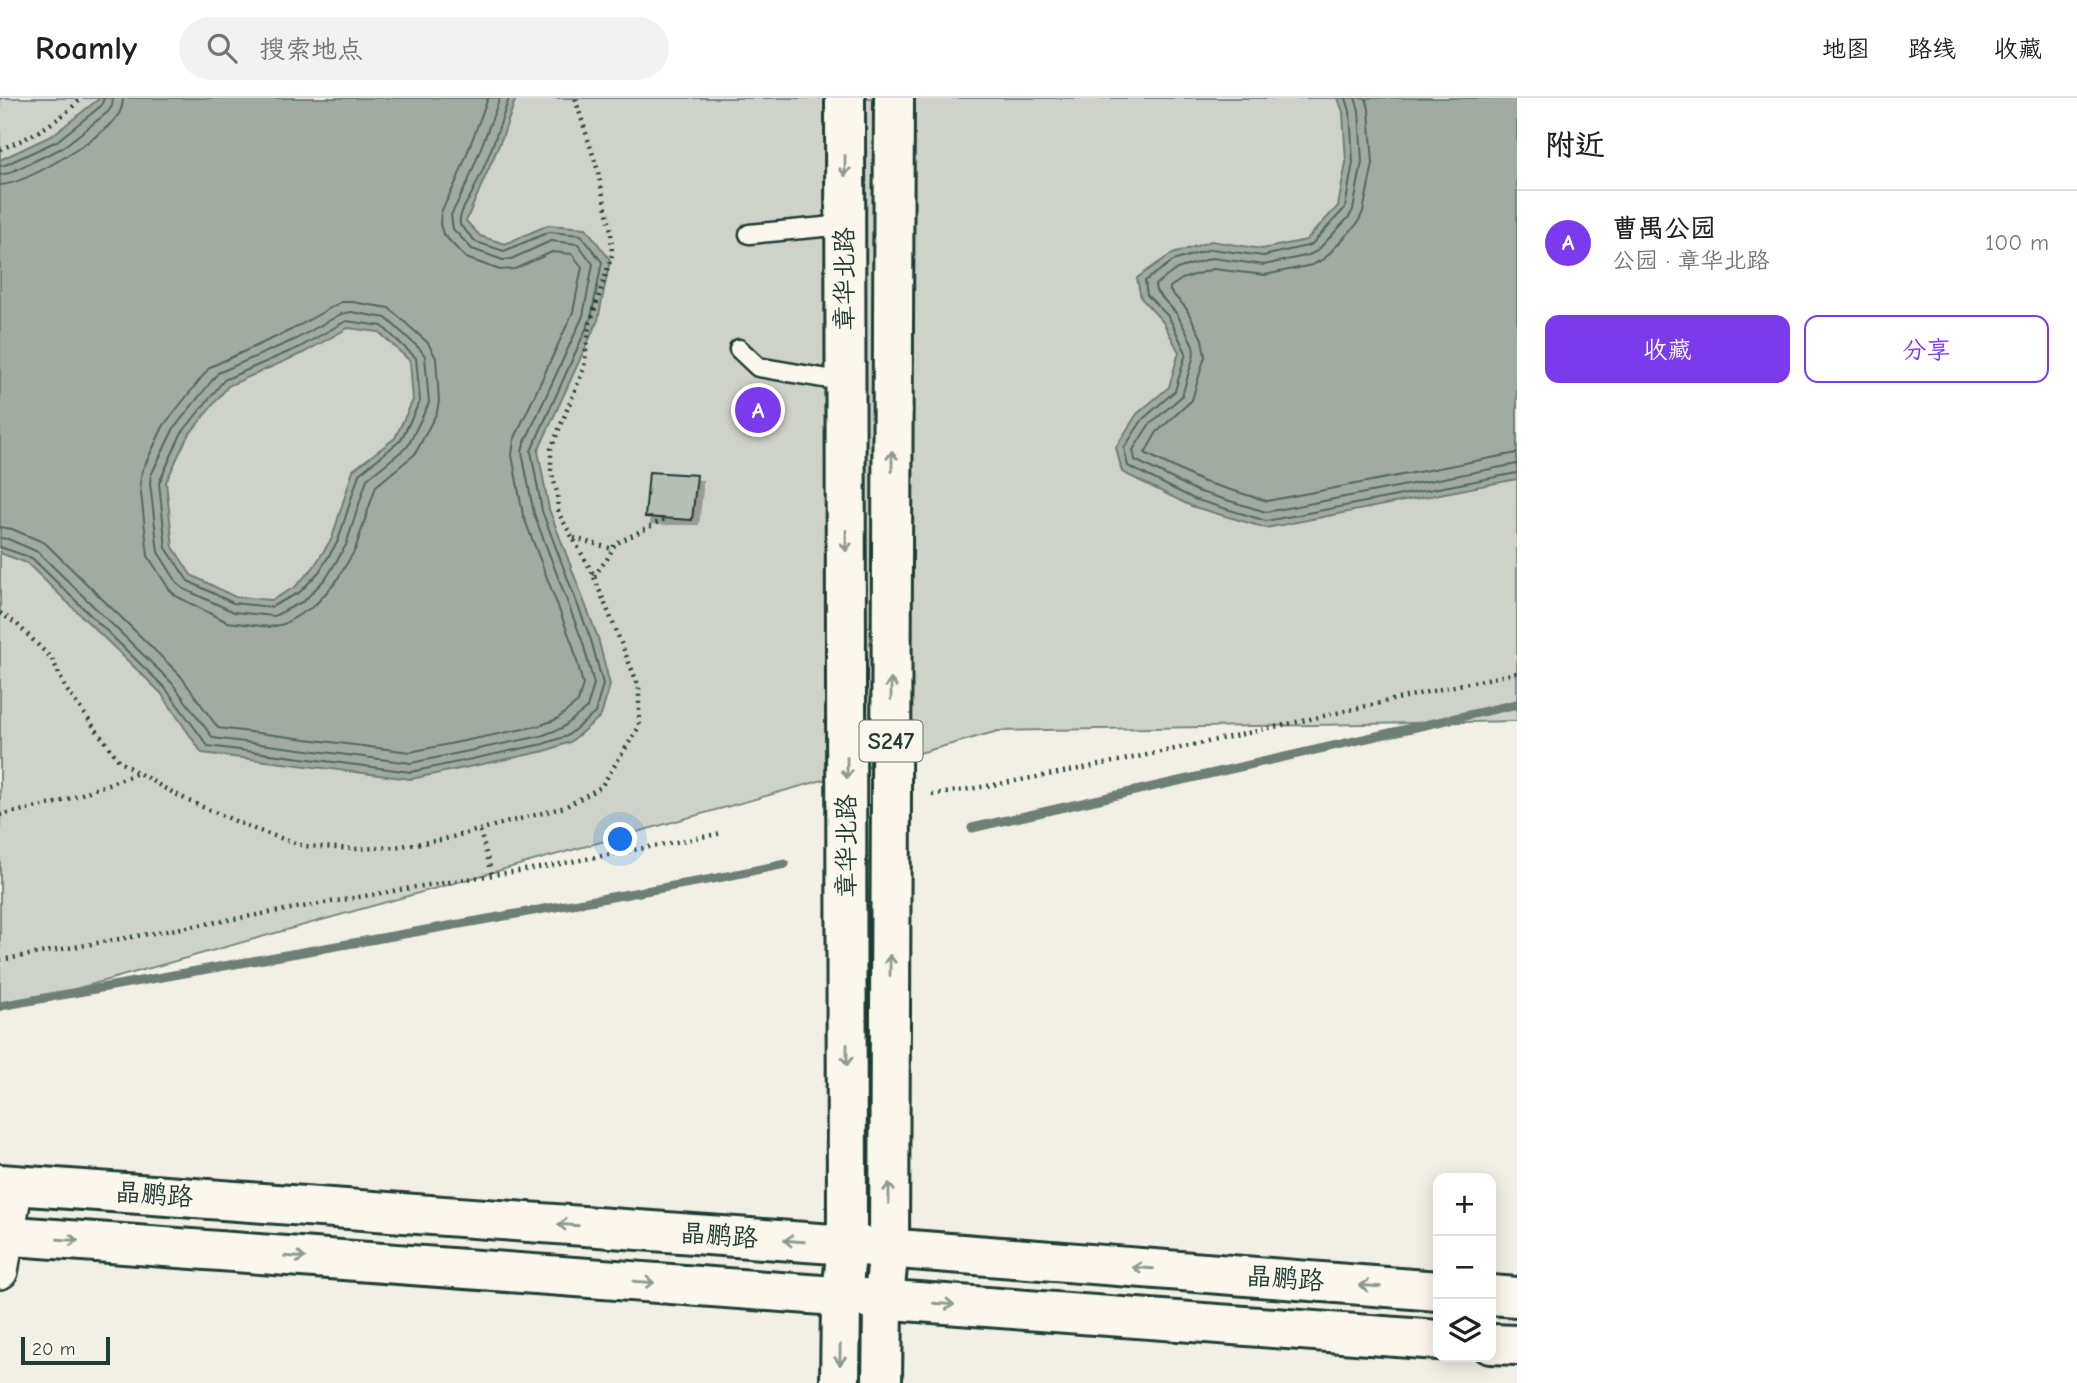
<!DOCTYPE html>
<html lang="zh">
<head>
<meta charset="utf-8">
<style>
	body { margin:0; font-family:"Comic Neue","LXGW WenKai TC",sans-serif; background:#f2f2f2; color:#202124 }
	.controls { position:absolute; right:21px; bottom:21px; display:grid; overflow:hidden; border-radius:14px; box-shadow:0 4px 18px #0003 }
	.controls button { width:63px; height:63px; display:grid; place-items:center; padding:0; border:0; border-bottom:2px solid #e0e0e0; background:#fff; color:#202124; font:35px sans-serif }
	.scale { position:absolute; left:21px; bottom:18px; width:89px; box-sizing:border-box; padding-left:7px; border:4px solid #1f3d34; border-top:0; font-size:19px; line-height:24px; white-space:nowrap; color:#1f3d34; -webkit-text-stroke:5px #fbf7ec; paint-order:stroke }
	.you { position:absolute; left:621px; top:742px; width:24px; height:24px; margin:-18px; border:5px solid #fff; border-radius:50%; background:#1a73e8; box-shadow:0 0 0 10px #1a73e833 }
	.badge { display:grid; place-items:center; width:46px; height:46px; border-radius:50%; background:#7c3aed; color:#fff; font-size:23px; font-weight:700 }
	.pin { position:absolute; translate:-50% -50%; border:4px solid #fff; box-shadow:0 2px 7px #0006 }
	.list { margin:0; padding:0; list-style:none }
	h2 { display:flex; justify-content:space-between; align-items:center; height:91px; margin:0; padding:0 28px; font-size:30px }
	h2 small { font-size:23px; font-weight:400; color:#757577 }
	.list li { display:grid; grid-template-columns:46px 1fr auto; gap:21px; align-items:center; box-sizing:border-box; height:105px; padding:0 28px; border-top:2px solid #e0e0e0 }
	.list b { display:block; font-size:26px; white-space:nowrap }
	.list p { margin:0; font-size:23px; white-space:nowrap; color:#757577 }
	.list em { font-size:23px; font-style:normal; color:#757577 }
	.actions { display:flex; gap:14px; padding:21px 28px }
	.actions a { flex:1; padding:16px 0; border:2px solid #7c3aed; border-radius:14px; text-align:center; font-size:24px; color:#7c3aed }
	.actions .main { background:#7c3aed; color:#fff }
	.icon { flex:none; width:38px; height:38px; fill:none; stroke:currentColor; stroke-width:2; stroke-linecap:round; stroke-linejoin:round }
	.map { position:relative; flex:none; width:1517px; height:1285px; overflow:hidden }
	header { display:flex; align-items:center; gap:42px; box-sizing:border-box; height:98px; padding:0 35px; background:#fff; border-bottom:2px solid #e0e0e0 }
	header strong { font-size:33px }
	nav { display:flex; gap:38px; margin-inline-start:auto; font-size:24px }
	.search { width:490px; height:63px; background:#f2f2f2; display:flex; align-items:center; gap:18px; box-sizing:border-box; padding:0 24px; border-radius:38px; color:#757577; font-size:26px }
	main { display:flex }
	aside { flex:1; background:#fff }
	.map>svg:first-child { display:block }
	.green { fill:#cfd2c8; stroke:#77887e; stroke-width:2 }
	.water { fill:#a2aba1; stroke:#6e7f75; stroke-width:2; fill-rule:evenodd }
	.lines { fill:none; stroke-linecap:round; stroke-linejoin:round }
	.shore { stroke:#536960; stroke-width:2 }
	.stream { stroke:#6e7f75; stroke-width:9 }
	.building { fill:#b7beb3; stroke:#1f3d34; stroke-width:2; filter:url(#shadow) }
	.service-casing { stroke:#1f3d34; stroke-width:23 }
	.minor-casing { stroke:#1f3d34; stroke-width:40 }
	.secondary-casing { stroke:#1f3d34; stroke-width:44 }
	.primary-casing { stroke:#1f3d34; stroke-width:44 }
	.path { stroke:#1f3d34; stroke-width:4.5; stroke-dasharray:2 5; stroke-linecap:butt }
	.service { stroke:#fbf7ec; stroke-width:18 }
	.minor { stroke:#fbf7ec; stroke-width:35 }
	.secondary { stroke:#fbf7ec; stroke-width:38 }
	.primary { stroke:#fbf7ec; stroke-width:38 }
	.oneway { stroke:#8d9a90 }
	.labels { text-anchor:middle; dominant-baseline:central; stroke-width:7; stroke-linejoin:round; paint-order:stroke }
	.shield { fill:#fbf7ec; stroke:#61756b; stroke-width:2 }
	.shield-label { font-size:24px; font-weight:bold; fill:#1f3d34 }
	.street-label { font-size:26px; fill:#1f3d34; stroke:#fbf7ec }
</style>
</head>
<body>
<header>
<strong>Roamly</strong>
<div class="search"><svg class="icon" aria-label="search" viewBox="0 0 24 24"><circle cx="10" cy="10" r="6"/><path d="M15 15l6 6"/></svg>搜索地点</div>
<nav><a>地图</a><a>路线</a><a>收藏</a></nav>
</header>
<main>
<div class="map">
<svg width="1517" height="1285" viewBox="0 0 1517 1285">
	<defs>
		<filter id="shadow"><feDropShadow dx="6" dy="6" stdDeviation="0" flood-color="#0004"/></filter>
	</defs>
	<rect width="100%" height="100%" fill="#f2f0e5"/>
	<filter id="ink" filterUnits="userSpaceOnUse"><feTurbulence type="fractalNoise" baseFrequency=".0143" numOctaves="2"/><feDisplacementMap in="SourceGraphic" scale="14" xChannelSelector="R" yChannelSelector="G"/><feConvolveMatrix kernelMatrix="1 2 1 2 8 2 1 2 1" color-interpolation-filters="sRGB"/></filter>
	<g filter="url(#ink)">
		<path class="green" d="M 0,0 L 1517,0 L 1517,623 L 998,633 L 0,912 Z"/>
		<path class="water" d="M 100,0 L 516,0 L 502,40 L 466,123 L 480,138 L 505,146 L 548,127 L 586,130 L 610,162 L 598,222 L 538,353 L 549,411 L 598,540 L 610,587 L 601,618 L 570,644 L 545,653 L 411,681 L 202,655 L 161,595 L 27,465 L 0,455 L 0,62 L 53,37 ZM 348,230 L 379,234 L 410,263 L 413,302 L 395,340 L 353,372 L 332,440 L 313,470 L 295,489 L 272,502 L 235,499 L 191,477 L 173,449 L 166,384 L 187,339 L 228,288 L 303,255 Z
			M 1338,0 L 1517,0 L 1517,381 L 1266,430 L 1191,408 L 1122,374 L 1116,349 L 1137,316 L 1169,289 L 1179,254 L 1163,224 L 1141,200 L 1137,180 L 1170,157 L 1211,143 L 1262,151 L 1306,142 L 1338,108 L 1346,65 L 1343,14 Z"/>
		<g class="lines">
			<path class="shore" d="M 1346,0 L 1350,13 L 1353,64 L 1345,110 L 1311,147 L 1263,158 L 1211,151 L 1173,163 L 1145,183 L 1147,197 L 1169,219 L 1186,255 L 1175,293 L 1143,321 L 1124,350 L 1128,368 L 1194,401 L 1266,423 L 1517,375
				M 1355,0 L 1359,12 L 1362,64 L 1353,112 L 1349,119 L 1317,153 L 1309,157 L 1264,167 L 1212,160 L 1177,171 L 1155,187 L 1156,193 L 1177,216 L 1193,247 L 1194,257 L 1182,298 L 1149,327 L 1133,352 L 1135,362 L 1197,393 L 1266,414 L 1517,366
				M 1366,0 L 1369,11 L 1373,66 L 1363,114 L 1357,126 L 1324,161 L 1312,167 L 1265,177 L 1213,171 L 1182,181 L 1170,189 L 1170,193 L 1186,210 L 1202,241 L 1205,258 L 1192,302 L 1157,334 L 1145,355 L 1201,383 L 1267,403 L 1517,355
				M 0,68 L 5,67 L 57,43 L 101,8 L 104,0
				M 0,77 L 9,75 L 62,50 L 108,14 L 112,8 L 113,0
				M 0,87 C 27,86 98,41 116,20 C 121,14 123,8 123,0
				M 341,204 L 352,204 L 389,210 L 428,245 L 436,260 L 439,303 L 437,314 L 415,356 L 376,388 L 355,452 L 335,485 L 314,508 L 284,526 L 270,529 L 227,524 L 176,498 L 169,491 L 148,458 L 140,386 L 142,373 L 164,327 L 210,269 L 291,232 Z
				M 351,214 L 386,220 L 420,251 L 425,258 L 429,305 L 408,348 L 367,381 L 346,447 L 327,479 L 304,503 L 274,518 L 234,514 L 184,491 L 178,486 L 158,454 L 150,385 L 151,377 L 174,330 L 218,275 L 296,241 L 341,216 Z
				M 346,223 L 382,228 L 416,260 L 420,303 L 401,342 L 359,376 L 338,443 L 319,474 L 300,494 L 271,509 L 233,505 L 188,483 L 166,450 L 159,385 L 181,336 L 224,282 L 300,249 Z
				M 0,429 L 12,431 L 45,445 L 180,577 L 218,630 L 410,654 L 538,628 L 557,621 L 578,604 L 583,586 L 573,548 L 523,417 L 512,357 L 514,342 L 573,214 L 582,169 L 572,156 L 552,154 L 515,171 L 500,172 L 466,160 L 443,136 L 440,126 L 441,114 L 457,82 L 488,0
				M 0,440 L 8,441 L 38,454 L 172,585 L 213,640 L 411,665 L 541,638 L 562,630 L 587,610 L 594,586 L 583,545 L 534,416 L 522,354 L 524,346 L 583,218 L 593,166 L 578,146 L 551,143 L 511,161 L 503,162 L 472,151 L 453,131 L 451,117 L 467,86 L 500,0
				M 0,449 L 32,460 L 166,591 L 208,648 L 411,674 L 543,646 L 567,638 L 595,615 L 603,586 L 591,542 L 542,413 L 531,353 L 591,220 L 602,164 L 581,137 L 549,134 L 504,153 L 476,144 L 460,127 C 458,117 466,106 471,97 C 487,66 498,33 509,0"/>
			<path class="stream" d="M 972,730 L 1517,606
				M 0,908 L 718,780 L 785,766"/>
		</g>
		<path class="building" d="M 649,374 L 697,377 L 692,422 L 645,419 Z"/>
		<g class="lines">
			<defs>
				<path id="service" d="M 749,136 L 845,127
					M 739,251 L 758,269 L 846,284"/>
				<path id="minor" d="M 0,1173 L 15,1087"/>
				<path id="secondary" d="M 0,1086 L 847,1147 L 1438,1193
					M 0,1137 L 1438,1242
					M 1491,1197 L 1517,1199
					M 1491,1246 L 1517,1247"/>
				<path id="primary" d="M 840,1285 L 841,1206 L 847,1147 L 845,0
					M 882,1285 L 883,1208 L 889,1150 L 894,0"/>
			</defs>
			<use href="#service" class="service-casing"/>
			<use href="#minor" class="minor-casing"/>
			<use href="#secondary" class="secondary-casing"/>
			<use href="#primary" class="primary-casing"/>
			<path class="path" d="M 0,51 C 31,40 59,23 82,0
				M 574,440 L 613,451
				M 594,478 L 607,461 L 615,446 L 667,420
				M 0,515 L 17,526 L 52,561 L 66,591 L 120,664 L 164,690 L 189,703 L 254,731 L 304,748 L 355,751 L 395,749 L 441,742 L 565,709 L 601,689 L 639,629 L 639,589 L 592,474 L 558,414 L 557,394 L 551,373 L 551,351 L 584,270 L 589,229 L 612,157 L 611,133 L 597,70 L 575,0
				M 932,697 C 1062,677 1190,648 1319,619 C 1385,604 1450,588 1517,575
				M 0,717 L 57,705 L 138,675
				M 480,733 L 492,777
				M 0,862 L 416,789 L 544,769 L 723,735"/>
			<use href="#service" class="service"/>
			<use href="#minor" class="minor"/>
			<use href="#secondary" class="secondary"/>
			<use href="#primary" class="primary"/>
		</g>
		<defs><path id="oneway-shaft" d="M-6 0H5M1.5-3L5.5 0L1.5 3" fill="none" stroke-width="1.6" stroke-linecap="round" stroke-linejoin="round" transform="scale(1.75)"/></defs>
		<g class="oneway">
			<use href="#oneway-shaft" transform="translate(845 68) rotate(90)"/>
			<use href="#oneway-shaft" transform="translate(892 363) rotate(-90)"/>
			<use href="#oneway-shaft" transform="translate(846 443) rotate(90)"/>
			<use href="#oneway-shaft" transform="translate(891 591) rotate(-90)"/>
			<use href="#oneway-shaft" transform="translate(847 670) rotate(90)"/>
			<use href="#oneway-shaft" transform="translate(890 867) rotate(-90)"/>
			<use href="#oneway-shaft" transform="translate(847 957) rotate(90)"/>
			<use href="#oneway-shaft" transform="translate(889 1095) rotate(-90)"/>
			<use href="#oneway-shaft" transform="translate(568 1127) rotate(-176)"/>
			<use href="#oneway-shaft" transform="translate(68 1142) rotate(4)"/>
			<use href="#oneway-shaft" transform="translate(794 1143) rotate(-176)"/>
			<use href="#oneway-shaft" transform="translate(295 1159) rotate(4)"/>
			<use href="#oneway-shaft" transform="translate(1143 1170) rotate(-176)"/>
			<use href="#oneway-shaft" transform="translate(644 1184) rotate(4)"/>
			<use href="#oneway-shaft" transform="translate(1370 1188) rotate(-176)"/>
			<use href="#oneway-shaft" transform="translate(944 1206) rotate(4)"/>
			<use href="#oneway-shaft" transform="translate(840 1257) rotate(91)"/>
		</g>
	</g>
	<g class="labels">
		<rect class="shield" x="859.5" y="622.5" width="63" height="41" rx="5"/>
		<g class="shield-label">
			<text x="891" y="643">S247</text>
		</g>
		<g class="street-label">
			<text transform="translate(845 181) rotate(-90)">章华北路</text>
			<text transform="translate(847 748) rotate(-90)">章华北路</text>
			<text transform="translate(154 1097) rotate(4)">晶鹏路</text>
			<text transform="translate(719 1138) rotate(4)">晶鹏路</text>
			<text transform="translate(1285 1181) rotate(4)">晶鹏路</text>
		</g>
	</g>
</svg>
<div class="controls">
<button>+</button>
<button>−</button>
<button><svg class="icon" aria-label="layers" viewBox="0 0 24 24"><path d="M12 4l9 5-9 5-9-5zM3 14l9 5 9-5"/></svg></button>
</div>
<div class="scale">20 m</div>
<div class="you"></div>
<div class="pin badge" style="left:758px;top:312px">A</div>
</div>
<aside>
<h2>附近<small></small></h2>
<ul class="list">
<li><span class="badge">A</span><div><b>曹禺公园</b><p>公园 · 章华北路</p></div><em>100 m</em></li>
</ul>
<div class="actions"><a class="main">收藏</a><a>分享</a></div>
</aside>
</main>
</body>
</html>
